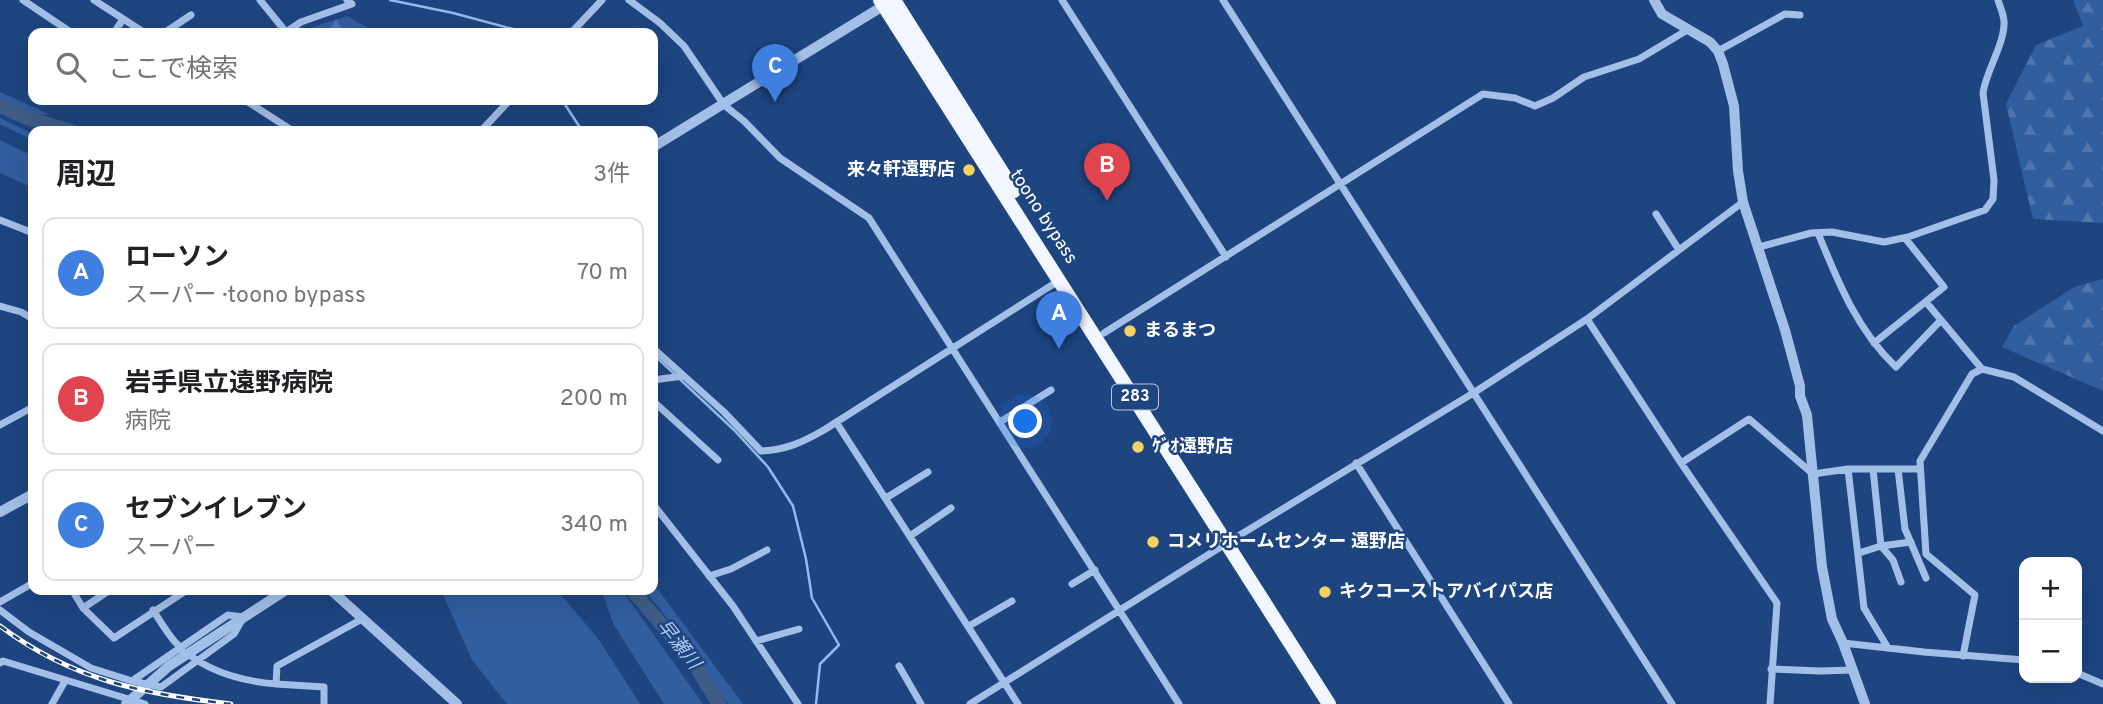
<!DOCTYPE html>
<html lang="ja">
<head>
<meta charset="utf-8">
<style>
	body { margin:0; font-family:Overpass,"Noto Sans JP",sans-serif; background:#f6f6f6; color:#202124 }
	.controls { position:absolute; right:21px; bottom:21px; display:grid; overflow:hidden; border-radius:14px; box-shadow:0 7px 28px #0002 }
	.controls button { width:63px; height:63px; display:grid; place-items:center; padding:0; border:0; border-bottom:2px solid #e0e0e0; background:#fff; color:#202124; font:35px sans-serif }
	.you { position:absolute; left:1026px; top:422px; width:24px; height:24px; margin:-18px; border:5px solid #fff; border-radius:50%; background:#1a73e8; box-shadow:0 0 0 10px #1a73e833 }
	.badge { display:grid; place-items:center; width:46px; height:46px; border-radius:50%; background:#0b8043; color:#fff; font-size:23px; font-weight:700 }
	.pin { position:absolute; translate:-50% -58px; filter:drop-shadow(0 2px 4px #0008) }
	.pin::after { content:''; position:absolute; top:37px; width:24px; height:21px; background:inherit; clip-path:polygon(0 0,100% 0,50% 100%) }
	.list { margin:0; padding:0; list-style:none }
	h2 { display:flex; justify-content:space-between; align-items:center; height:91px; margin:0; padding:0 28px; font-size:30px }
	h2 small { font-size:23px; font-weight:400; color:#757577 }
	.list li { display:grid; grid-template-columns:46px 1fr auto; gap:21px; align-items:center; box-sizing:border-box; height:112px; margin:0 14px 14px; padding:0 14px; border:2px solid #e0e0e0; border-radius:14px }
	.list b { display:block; font-size:26px; white-space:nowrap }
	.list p { margin:0; font-size:23px; white-space:nowrap; color:#757577 }
	.list em { font-size:23px; font-style:normal; color:#757577 }
	.icon { flex:none; width:38px; height:38px; fill:none; stroke:currentColor; stroke-width:2; stroke-linecap:round; stroke-linejoin:round }
	.map { position:relative; flex:none; width:2103px; height:704px; overflow:hidden }
	.search { position:absolute; background:#fff; box-shadow:0 7px 28px #0002; left:28px; top:28px; width:630px; height:77px; display:flex; align-items:center; gap:18px; box-sizing:border-box; padding:0 24px; border-radius:14px; color:#757577; font-size:26px }
	.panel { position:absolute; background:#fff; box-shadow:0 7px 28px #0002; left:28px; top:126px; width:630px; height:469px; border-radius:14px }
	.map>svg:first-child { display:block }
	.grass { fill:#315e9e }
	.forest { fill:url(#forest-firs) }
	.lines { fill:none; stroke-linecap:round; stroke-linejoin:round }
	.stream { stroke:#95b9ea; stroke-width:2.5 }
	.river { stroke:#3f5c87; stroke-width:14 }
	.minor { stroke:#a2bfe8; stroke-width:7 }
	.tertiary { stroke:#a2bfe8; stroke-width:10 }
	.trunk { stroke:#f2f6fe; stroke-width:14 }
	.rail-casing { stroke:#fff; stroke-width:5 }
	.rail { stroke:#1e4580; stroke-width:2.5; stroke-dasharray:8; stroke-linecap:butt }
	.poi-dot { fill:#f8d261; stroke:#1e4580; stroke-width:2.5 }
	.labels { text-anchor:middle; dominant-baseline:central; stroke-width:5; stroke-linejoin:round; paint-order:stroke }
	.shield { fill:#1e4580; stroke:#bcc7d9; stroke-width:2 }
	.shield-label { font-size:16px; font-weight:bold; fill:#fff }
	.poi-label { font-size:18px; font-weight:bold; fill:#fff; stroke:#1e4580; text-anchor:start }
	.street-label { font-size:18px; fill:#fff; stroke:#1e4580 }
	.water-label { font-size:19px; font-style:italic; fill:#adc9f0; stroke:#1e4580 }
</style>
</head>
<body>
<div class="map">
<svg width="2103" height="704" viewBox="0 0 2103 704">
	<defs>
		<pattern id="forest-firs" width="22" height="20" patternUnits="userSpaceOnUse" patternTransform="scale(1.75)"><rect width="22" height="20" fill="#315e9e"/><path d="M5 1l3.5 6h-7zM16 11l3.5 6h-7z" fill="#5076ad"/></pattern>
	</defs>
	<rect width="100%" height="100%" fill="#1e4580"/>
	<path class="grass" d="M 0,92 L 51,115 L 22,113 L 0,101 Z
		M 0,118 L 33,134 L 33,140 L 0,124 Z
		M 0,140 L 33,156 L 33,188 L 0,173 Z
		M 653,583 L 743,704 L 728,704 L 681,635 L 644,590 L 653,590 Z
		M 441,590 L 557,590 L 599,640 L 640,704 L 507,704 L 472,660 Z
		M 601,590 L 622,590 L 703,704 L 664,704 L 614,625 Z"/>
	<path class="forest" d="M 2073,0 L 2103,0 L 2103,223 L 2033,219 L 2006,104 L 2036,45 L 2083,26 Z
		M 347,16 L 377,33 L 300,33 L 313,27 Z
		M 2103,279 L 2103,391 L 2002,347 L 2014,326 L 2074,287 Z"/>
	<g class="lines">
		<path class="stream" d="M 390,0 L 453,13 L 528,33
			M 562,100 L 581,129 L 597,131
			M 653,354 L 734,430 L 768,467 L 793,506 L 806,559 L 812,598 L 839,645 L 820,664 L 816,704"/>
		<path class="river" d="M 0,106 L 24,117 L 71,131
			M 632,590 L 697,666 L 699,672 L 719,704"/>
		<path class="minor" d="M 23,0 L 72,33
			M 94,0 L 145,33
			M 260,0 L 286,32 L 301,22 L 352,4 L 347,0
			M 629,0 L 660,23 L 684,46 L 724,105 L 744,121 L 780,158 L 869,218 L 1179,704
			M 1062,0 L 1226,257
			M 1223,0 L 1672,704
			M 114,33 L 123,19
			M 164,33 L 191,15
			M 571,33 L 602,0
			M 1718,51 L 1785,14 L 1800,15
			M 245,100 L 293,131
			M 481,131 L 510,100
			M 1656,214 L 1679,250
			M 0,220 L 33,233
			M 1818,233 C 1838,282 1857,330 1896,367 L 1941,320
			M 1759,247 L 1811,233 L 1832,232 L 1884,242 L 1908,237 L 1985,210 L 1993,199 L 1994,180 L 1983,93 C 1986,71 2005,43 2004,22 C 2004,15 2000,7 1998,0
			M 1926,302 L 1982,369
			M 0,306 L 21,312 L 33,319
			M 1587,319 L 1681,463 L 1777,603 L 1770,704
			M 1104,333 L 1483,94 L 1515,98 L 1535,106 L 1553,98 L 1584,77 L 1639,59 L 1689,29
			M 1874,343 L 1944,287 L 1905,238
			M 653,348 L 724,412 L 761,451 C 786,450 803,442 824,430 L 1060,280
			M 653,380 L 683,376
			M 653,401 L 718,460
			M 836,422 L 1018,704
			M 1000,422 L 1051,390
			M 0,425 L 33,407
			M 1356,463 L 1509,704
			M 1681,463 L 1749,419 L 1813,474 L 1848,469 L 1920,469
			M 1848,469 L 1864,608 L 1888,648
			M 1898,469 L 1905,529 L 1926,578
			M 886,498 L 928,472
			M 653,504 L 733,606 L 798,704
			M 910,536 L 951,508
			M 1235,538 L 1475,392 L 1587,319 L 1743,202
			M 1881,546 L 1893,560 L 1901,582
			M 1881,546 L 1911,542
			M 1859,553 L 1881,546 L 1873,469
			M 709,576 L 731,569 L 767,550
			M 1072,584 L 1095,570
			M 72,590 L 83,608 L 114,638 L 187,590
			M 0,602 L 33,583
			M 83,608 L 110,590
			M 0,610 L 29,632 L 91,668 L 132,681
			M 153,610 C 160,621 167,633 175,642 C 201,670 240,681 276,684
			M 242,620 L 234,634 L 161,687 L 132,681 L 228,615 L 243,617
			M 969,626 L 1012,601
			M 756,641 L 799,629
			M 1843,643 L 1924,652 L 2024,660
			M 1963,656 L 1975,595 L 1926,554 L 1920,461 L 1972,374 L 1982,369 L 2014,377 L 2103,431
			M 0,663 L 3,661 L 145,704
			M 899,666 L 921,704
			M 1771,669 L 1820,671 L 1853,670
			M 2077,673 L 2103,684
			M 52,704 L 65,681
			M 324,704 L 324,687 L 276,684 L 277,666 L 362,619
			M 970,704 L 1227,543"/>
		<path class="tertiary" d="M 1654,0 L 1662,14 L 1710,42 L 1718,51 L 1723,64 L 1734,106 L 1738,171 L 1743,202 L 1785,330 L 1800,386 L 1800,396 L 1807,415 L 1822,567 L 1832,619 L 1843,643 L 1865,704
			M 653,147 L 883,6
			M 0,512 L 33,494
			M 331,590 L 457,704
			M 126,704 L 169,666 L 286,590"/>
		<path class="trunk" d="M 880,0 L 1329,704
			M 894,0 L 1014,191"/>
		<defs>
			<path id="rail" d="M 0,626 C 72,680 143,694 231,704"/>
		</defs>
		<use href="#rail" class="rail-casing"/>
		<use href="#rail" class="rail"/>
	</g>
	<g class="poi-dot">
		<circle cx="969" cy="170" r="7"/>
		<circle cx="1130" cy="331" r="7"/>
		<circle cx="1138" cy="447" r="7"/>
		<circle cx="1153" cy="542" r="7"/>
		<circle cx="1325" cy="592" r="7"/>
	</g>
	<g class="labels">
		<rect class="shield" x="1112" y="384.5" width="46" height="25" rx="5"/>
		<g class="shield-label">
			<text x="1135" y="397">283</text>
		</g>
		<g class="poi-label">
			<text x="955" y="170" text-anchor="end">来々軒遠野店</text>
			<text x="1144" y="331">まるまつ</text>
			<text x="1152" y="447">ｹﾞｵ遠野店</text>
			<text x="1167" y="542">コメリホームセンター 遠野店</text>
			<text x="1339" y="592">キクコーストアバイパス店</text>
		</g>
		<g class="street-label">
			<text transform="translate(1043 217) rotate(57)">toono bypass</text>
		</g>
		<g class="water-label">
			<text transform="translate(678 645) rotate(51)">早瀬川</text>
		</g>
	</g>
</svg>
<div class="controls">
<button>+</button>
<button>−</button>
</div>
<div class="you"></div>
<div class="pin badge" style="left:1059px;top:349px;background:#3f7fe0">A</div>
<div class="pin badge" style="left:1107px;top:201px;background:#e0444e">B</div>
<div class="pin badge" style="left:775px;top:102px;background:#3f7fe0">C</div>
<div class="search"><svg class="icon" aria-label="search" viewBox="0 0 24 24"><circle cx="10" cy="10" r="6"/><path d="M15 15l6 6"/></svg>ここで検索</div>
<section class="panel">
<h2>周辺<small>3件</small></h2>
<ul class="list">
<li><span class="badge" style="background:#3f7fe0">A</span><div><b>ローソン</b><p>スーパー · toono bypass</p></div><em>70 m</em></li>
<li><span class="badge" style="background:#e0444e">B</span><div><b>岩手県立遠野病院</b><p>病院</p></div><em>200 m</em></li>
<li><span class="badge" style="background:#3f7fe0">C</span><div><b>セブンイレブン</b><p>スーパー</p></div><em>340 m</em></li>
</ul>
</section>
</div>
</body>
</html>
